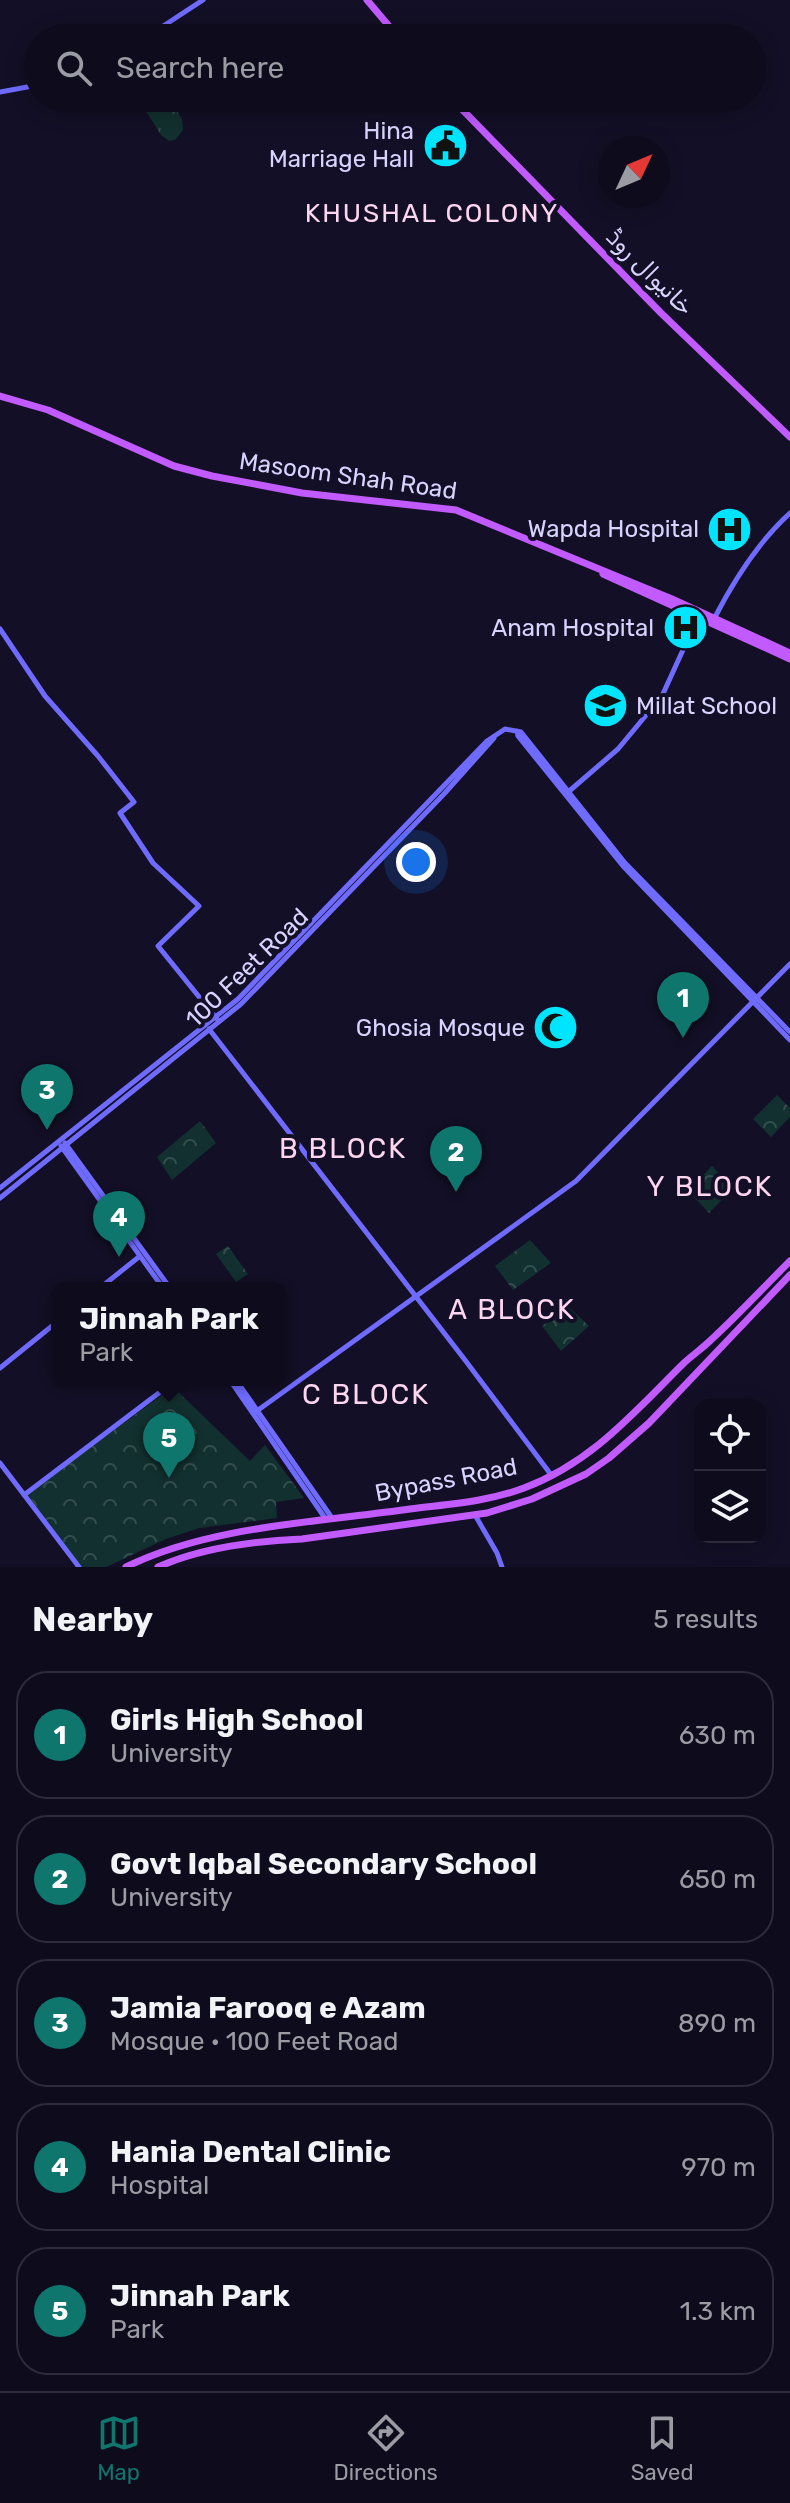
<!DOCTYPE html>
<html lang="en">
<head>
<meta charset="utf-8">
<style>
	body { margin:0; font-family:Rubik,Cairo,sans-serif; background:#1c1929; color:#f1f3f6 }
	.controls { position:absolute; right:24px; bottom:24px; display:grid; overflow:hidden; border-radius:16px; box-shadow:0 4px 20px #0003 }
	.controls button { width:72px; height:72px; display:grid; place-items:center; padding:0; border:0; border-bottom:2px solid #2e2b3b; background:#0e0b1c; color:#f1f3f6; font:40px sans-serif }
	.compass { position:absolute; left:598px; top:136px; width:72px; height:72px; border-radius:50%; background:#0e0b1c; box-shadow:0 4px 20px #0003; rotate:46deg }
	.you { position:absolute; left:416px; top:862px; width:28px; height:28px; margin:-20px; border:6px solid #fff; border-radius:50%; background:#1a73e8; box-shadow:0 0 0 12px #1a73e833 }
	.badge { display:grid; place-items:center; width:52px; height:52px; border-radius:50%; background:#0f766e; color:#fff; font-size:26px; font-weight:700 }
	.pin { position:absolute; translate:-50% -66px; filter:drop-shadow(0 2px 4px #0008) }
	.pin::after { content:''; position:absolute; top:42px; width:28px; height:24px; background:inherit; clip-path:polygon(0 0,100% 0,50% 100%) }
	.popup { position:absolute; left:51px; top:1282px; width:236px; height:104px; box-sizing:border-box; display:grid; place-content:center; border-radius:16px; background:#0e0b1c; filter:drop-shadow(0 2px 6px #0005); font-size:26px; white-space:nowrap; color:#9b9ba3 }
	.popup b { font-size:30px; color:#f1f3f6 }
	.popup::after { content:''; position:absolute; left:50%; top:100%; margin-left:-16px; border:16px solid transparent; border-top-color:#0e0b1c }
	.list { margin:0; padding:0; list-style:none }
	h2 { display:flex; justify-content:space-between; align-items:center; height:104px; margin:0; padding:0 32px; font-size:34px }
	h2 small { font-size:26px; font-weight:400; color:#9b9ba3 }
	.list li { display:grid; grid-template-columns:52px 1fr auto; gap:24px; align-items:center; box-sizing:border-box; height:128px; margin:0 16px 16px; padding:0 16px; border:2px solid #2e2b3b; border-radius:32px }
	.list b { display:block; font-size:30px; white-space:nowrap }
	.list p { margin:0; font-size:26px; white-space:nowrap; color:#9b9ba3 }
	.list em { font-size:26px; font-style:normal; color:#9b9ba3 }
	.icon { flex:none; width:44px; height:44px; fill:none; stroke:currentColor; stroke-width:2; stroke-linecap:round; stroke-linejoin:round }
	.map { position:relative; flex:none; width:790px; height:1567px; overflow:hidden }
	.search { position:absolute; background:#0e0b1c; box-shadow:0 4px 20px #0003; left:24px; right:24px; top:24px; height:88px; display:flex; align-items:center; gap:20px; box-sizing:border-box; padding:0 28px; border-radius:44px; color:#9b9ba3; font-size:30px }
	.sheet { height:824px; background:#0e0b1c }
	nav { display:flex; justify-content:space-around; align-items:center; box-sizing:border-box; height:112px; border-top:2px solid #2e2b3b; background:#0e0b1c; font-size:22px; color:#9b9ba3 }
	nav a { display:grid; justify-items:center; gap:4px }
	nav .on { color:#0f766e }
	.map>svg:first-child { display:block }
	.grass { fill:url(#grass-tufts) }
	.park { fill:url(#park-crowns) }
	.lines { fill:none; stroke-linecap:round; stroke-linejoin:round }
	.secondary { stroke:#6f6bff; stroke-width:5 }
	.primary { stroke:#c25bff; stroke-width:7 }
	.labels { text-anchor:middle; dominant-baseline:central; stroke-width:8; stroke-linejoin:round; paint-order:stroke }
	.poi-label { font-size:24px; fill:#d9d4ff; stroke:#130f26; text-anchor:end }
	.street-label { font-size:24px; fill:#d9d4ff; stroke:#130f26 }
	.neighbourhood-label { font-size:26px; letter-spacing:2px; fill:#ffd6f0; stroke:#130f26 }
	.quarter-label { font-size:28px; letter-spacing:2px; fill:#ffd6f0; stroke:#130f26 }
</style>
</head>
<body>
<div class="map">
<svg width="790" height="1567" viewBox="0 0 790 1567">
	<defs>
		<pattern id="grass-tufts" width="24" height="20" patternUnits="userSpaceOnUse" patternTransform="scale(2)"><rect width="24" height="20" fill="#12302f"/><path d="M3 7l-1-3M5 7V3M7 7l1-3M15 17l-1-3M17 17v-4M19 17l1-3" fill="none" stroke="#344d4e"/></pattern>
		<pattern id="park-crowns" width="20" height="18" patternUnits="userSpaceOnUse" patternTransform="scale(2)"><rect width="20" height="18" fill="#12302f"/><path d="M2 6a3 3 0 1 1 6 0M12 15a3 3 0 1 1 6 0" fill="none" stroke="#344d4e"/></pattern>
	</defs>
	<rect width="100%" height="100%" fill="#130f26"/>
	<path class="grass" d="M 148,98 L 168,98 L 182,119 L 183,130 L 175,140 L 169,141 L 161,135 L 141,103 Z"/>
	<path class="park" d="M 777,1095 L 790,1108 L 790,1117 L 771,1137 L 753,1119 Z
		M 200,1121 L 216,1143 L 172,1180 L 157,1157 Z
		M 712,1166 L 733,1188 L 709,1213 L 688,1191 Z
		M 530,1240 L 551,1263 L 513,1290 L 495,1266 Z
		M 228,1246 L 248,1274 L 236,1282 L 216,1254 Z
		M 568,1306 L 589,1326 L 561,1351 L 542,1326 Z
		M 173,1387 L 250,1461 L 265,1445 L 304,1498 L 276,1502 L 277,1518 L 199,1528 L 166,1539 L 106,1567 L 81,1567 L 27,1494 Z"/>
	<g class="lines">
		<path class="secondary" d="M 145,38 L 203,0
			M 0,92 L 38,85
			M 714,619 C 734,580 758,542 790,513
			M 0,629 L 45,696 L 98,756 L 134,802 L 120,813 L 153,863 L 199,906 L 158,946 L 217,1019
			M 517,731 L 518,736 L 623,866 L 790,1040
			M 567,793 L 618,749 L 662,696 L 698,617
			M 209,1029 L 465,1360 L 552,1476
			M 65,1143 L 170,1288
			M 61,1146 L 163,1288
			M 0,1188 L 238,999 L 487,741 L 505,729 L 521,732 L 625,863 L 790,1032
			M 0,1198 L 241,1004 L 444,794 L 494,738
			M 100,1288 L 140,1256
			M 0,1368 L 57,1322
			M 230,1380 L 325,1518
			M 236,1380 L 332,1518
			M 254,1413 L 576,1181 L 790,964
			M 0,1463 L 79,1567
			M 24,1495 L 176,1380
			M 475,1515 L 497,1553 L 502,1567"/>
		<path class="primary" d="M 367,0 L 399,38
			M 451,98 L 661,313 L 790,437
			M 0,396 L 48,410 L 174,466 L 212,476 L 302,493 L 456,510 L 672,599 L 790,653
			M 603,574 L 790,659
			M 126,1567 C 209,1526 319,1522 410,1509 C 448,1504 487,1502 524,1488 C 593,1462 634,1412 685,1362 C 694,1354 704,1347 713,1338 C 739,1314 764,1287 790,1261
			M 158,1567 C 201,1548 255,1541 302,1539 L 487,1513 L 532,1499 L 586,1474 L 609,1458 L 649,1423 L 790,1275"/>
	</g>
	<defs>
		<symbol id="civic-disc" viewBox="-11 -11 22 22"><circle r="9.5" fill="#00e5ff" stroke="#130f26"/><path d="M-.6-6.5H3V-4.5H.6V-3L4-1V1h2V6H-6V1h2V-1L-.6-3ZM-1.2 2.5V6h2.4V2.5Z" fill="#111"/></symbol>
		<symbol id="hospital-disc" viewBox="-11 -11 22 22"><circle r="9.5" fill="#00e5ff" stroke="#130f26"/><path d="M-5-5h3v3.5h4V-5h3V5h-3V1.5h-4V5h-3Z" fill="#111"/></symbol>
		<symbol id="university-disc" viewBox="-11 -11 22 22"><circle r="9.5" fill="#00e5ff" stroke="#130f26"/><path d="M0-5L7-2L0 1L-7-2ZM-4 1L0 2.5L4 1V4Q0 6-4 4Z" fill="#111"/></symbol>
		<symbol id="mosque-disc" viewBox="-11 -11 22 22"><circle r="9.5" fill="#00e5ff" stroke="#130f26"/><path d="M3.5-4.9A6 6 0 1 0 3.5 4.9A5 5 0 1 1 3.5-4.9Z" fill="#111"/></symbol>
	</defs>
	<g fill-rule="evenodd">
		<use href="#civic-disc" x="420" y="120" width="51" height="51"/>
		<use href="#hospital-disc" x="704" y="504" width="51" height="51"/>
		<use href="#hospital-disc" x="660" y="602" width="51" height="51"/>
		<use href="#university-disc" x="580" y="680" width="51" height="51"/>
		<use href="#mosque-disc" x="530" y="1002" width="51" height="51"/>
	</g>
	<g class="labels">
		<g class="poi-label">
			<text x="414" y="131">Hina<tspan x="414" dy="28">Marriage Hall</tspan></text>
			<text x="699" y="529">Wapda Hospital</text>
			<text x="654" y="628">Anam Hospital</text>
			<text x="636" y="706" text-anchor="start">Millat School</text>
			<text x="525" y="1028">Ghosia Mosque</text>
		</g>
		<g class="street-label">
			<text transform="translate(650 272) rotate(45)">خانیوال روڈ</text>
			<text transform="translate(348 476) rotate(8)">Masoom Shah Road</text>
			<text transform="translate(247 968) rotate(-44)">100 Feet Road</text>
			<text transform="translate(446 1480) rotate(-11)">Bypass Road</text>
		</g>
		<g class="neighbourhood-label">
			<text x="432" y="213">KHUSHAL COLONY</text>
		</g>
		<g class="quarter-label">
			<text x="343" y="1148">B BLOCK</text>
			<text x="710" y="1186">Y BLOCK</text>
			<text x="512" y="1309">A BLOCK</text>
			<text x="366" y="1394">C BLOCK</text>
		</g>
	</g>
</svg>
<div class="controls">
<button><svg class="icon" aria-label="locate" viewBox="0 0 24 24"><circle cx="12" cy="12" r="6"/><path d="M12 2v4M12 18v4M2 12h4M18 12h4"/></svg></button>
<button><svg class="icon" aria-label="layers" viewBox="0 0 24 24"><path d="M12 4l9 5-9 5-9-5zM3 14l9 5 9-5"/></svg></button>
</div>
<svg class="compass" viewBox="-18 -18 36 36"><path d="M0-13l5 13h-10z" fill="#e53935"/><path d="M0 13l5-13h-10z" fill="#9b9ba3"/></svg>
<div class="you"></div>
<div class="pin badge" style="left:683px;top:1038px">1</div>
<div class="pin badge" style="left:456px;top:1192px">2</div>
<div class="pin badge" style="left:47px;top:1130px">3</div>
<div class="pin badge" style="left:119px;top:1257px">4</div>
<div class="pin badge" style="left:169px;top:1478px">5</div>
<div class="popup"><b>Jinnah Park</b>Park</div>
<div class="search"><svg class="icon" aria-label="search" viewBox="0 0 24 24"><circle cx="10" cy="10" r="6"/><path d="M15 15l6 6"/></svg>Search here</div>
</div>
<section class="sheet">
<h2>Nearby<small>5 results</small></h2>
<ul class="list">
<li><span class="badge">1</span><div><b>Girls High School</b><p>University</p></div><em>630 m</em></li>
<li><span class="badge">2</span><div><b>Govt Iqbal Secondary School</b><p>University</p></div><em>650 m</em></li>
<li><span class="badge">3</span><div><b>Jamia Farooq e Azam</b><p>Mosque · 100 Feet Road</p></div><em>890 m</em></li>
<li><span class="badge">4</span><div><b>Hania Dental Clinic</b><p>Hospital</p></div><em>970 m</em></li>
<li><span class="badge">5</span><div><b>Jinnah Park</b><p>Park</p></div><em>1.3 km</em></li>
</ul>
</section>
<nav>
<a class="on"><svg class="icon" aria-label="map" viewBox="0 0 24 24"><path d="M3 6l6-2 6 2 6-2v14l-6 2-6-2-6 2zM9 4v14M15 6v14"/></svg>Map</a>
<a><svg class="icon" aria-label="directions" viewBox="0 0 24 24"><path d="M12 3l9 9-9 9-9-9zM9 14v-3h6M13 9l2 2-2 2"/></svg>Directions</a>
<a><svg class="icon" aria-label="saved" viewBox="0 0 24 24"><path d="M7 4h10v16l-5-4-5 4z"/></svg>Saved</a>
</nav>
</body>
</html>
